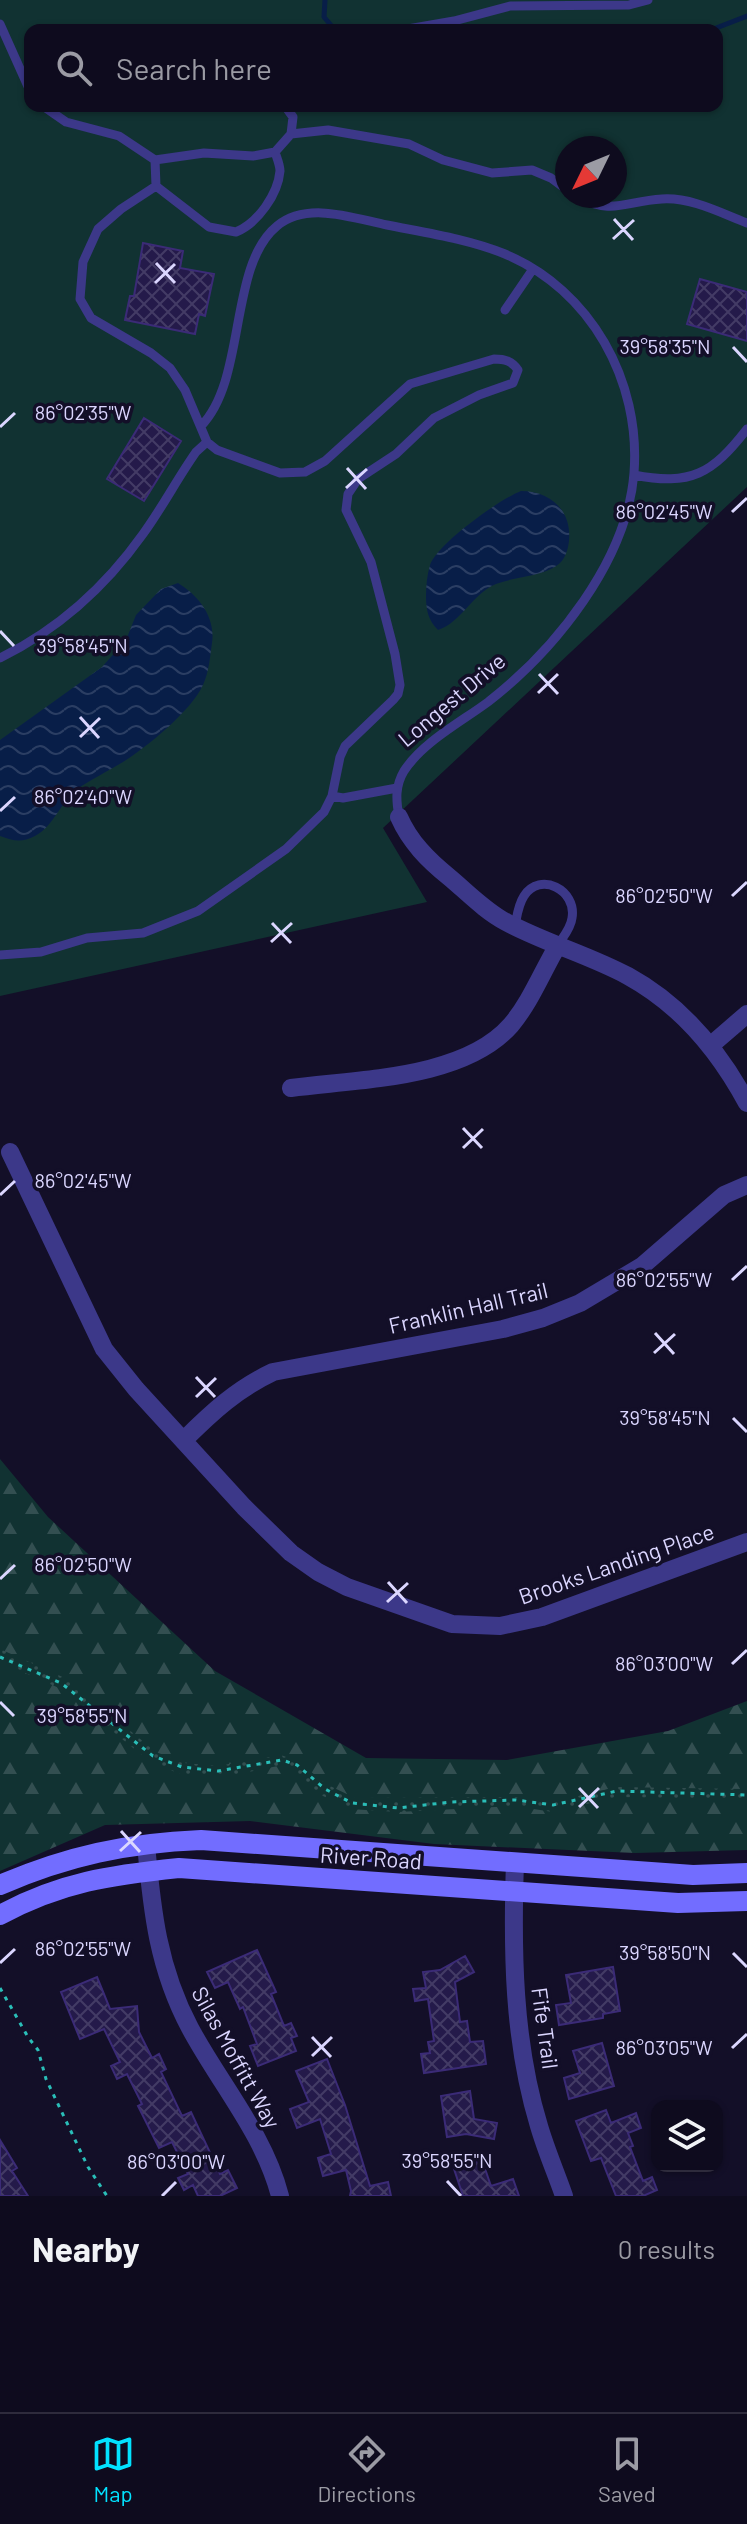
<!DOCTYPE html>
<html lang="en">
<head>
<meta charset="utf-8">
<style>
	body { margin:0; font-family:Barlow,sans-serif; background:#1c192b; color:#f1f3f6 }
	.controls { position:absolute; right:24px; bottom:24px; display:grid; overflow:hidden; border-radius:16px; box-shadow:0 2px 6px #0004 }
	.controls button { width:72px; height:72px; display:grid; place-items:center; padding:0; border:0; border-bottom:2px solid #2e2b3c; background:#0e0b1e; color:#f1f3f6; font:40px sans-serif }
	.compass { position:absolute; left:555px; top:136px; width:72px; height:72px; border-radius:50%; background:#0e0b1e; box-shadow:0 2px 6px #0004; rotate:227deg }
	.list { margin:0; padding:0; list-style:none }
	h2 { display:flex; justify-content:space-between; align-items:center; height:104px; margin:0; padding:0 32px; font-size:34px }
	h2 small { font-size:26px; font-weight:400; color:#9b9ba4 }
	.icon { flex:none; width:44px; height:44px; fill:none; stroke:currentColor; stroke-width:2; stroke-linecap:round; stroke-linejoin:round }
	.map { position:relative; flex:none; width:747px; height:2196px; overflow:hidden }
	.search { position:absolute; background:#0e0b1e; box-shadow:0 2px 6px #0004; left:24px; right:24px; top:24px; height:88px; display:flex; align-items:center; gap:20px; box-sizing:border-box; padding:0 28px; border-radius:16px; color:#9b9ba4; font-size:30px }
	.sheet { height:216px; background:#0e0b1e }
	nav { display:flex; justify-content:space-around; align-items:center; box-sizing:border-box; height:112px; border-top:2px solid #2e2b3c; background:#0e0b1e; font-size:22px; color:#9b9ba4 }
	nav a { display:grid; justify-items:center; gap:4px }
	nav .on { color:#02e2ff }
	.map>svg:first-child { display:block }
	.grass { fill:#113232; fill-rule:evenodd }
	.forest { fill:url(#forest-firs) }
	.park { fill:url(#park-dots) }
	.water { fill:url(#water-waves) }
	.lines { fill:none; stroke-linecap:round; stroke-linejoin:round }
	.stream { stroke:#081e48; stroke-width:5 }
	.building { fill:url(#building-cross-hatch); stroke:#3b2b77; stroke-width:2 }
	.path { stroke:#2abeb8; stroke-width:3; stroke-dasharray:4 6; stroke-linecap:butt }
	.service { stroke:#3c3889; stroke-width:9 }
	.minor { stroke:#3c3889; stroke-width:18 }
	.secondary { stroke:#726dff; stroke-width:20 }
	.ticks { fill:none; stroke:#dbd6ff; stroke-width:3 }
	.labels { text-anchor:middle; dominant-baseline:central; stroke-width:7; stroke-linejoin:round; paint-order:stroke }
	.street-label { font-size:22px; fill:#dbd6ff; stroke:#130f28 }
	.ticks-label { font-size:20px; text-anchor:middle; fill:#dbd6ff; stroke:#130f28; stroke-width:7; stroke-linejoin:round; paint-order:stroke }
</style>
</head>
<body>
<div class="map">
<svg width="747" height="2196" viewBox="0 0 747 2196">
	<defs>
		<pattern id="forest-firs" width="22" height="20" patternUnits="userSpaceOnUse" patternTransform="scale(2)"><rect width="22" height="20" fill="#113232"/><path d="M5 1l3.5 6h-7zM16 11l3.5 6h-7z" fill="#334f51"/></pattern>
		<pattern id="park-dots" width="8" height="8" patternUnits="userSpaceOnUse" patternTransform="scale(2)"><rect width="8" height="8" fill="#113232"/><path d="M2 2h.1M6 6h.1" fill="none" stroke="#334f51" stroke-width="1.8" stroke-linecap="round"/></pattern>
		<pattern id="water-waves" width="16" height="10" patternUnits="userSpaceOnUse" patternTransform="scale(2)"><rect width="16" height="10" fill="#081e48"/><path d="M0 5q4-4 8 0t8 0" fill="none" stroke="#2b3e63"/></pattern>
		<pattern id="building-cross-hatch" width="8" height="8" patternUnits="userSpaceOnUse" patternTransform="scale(2)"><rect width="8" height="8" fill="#241a4a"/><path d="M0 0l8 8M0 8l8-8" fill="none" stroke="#433b65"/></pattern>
	</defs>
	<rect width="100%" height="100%" fill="#130f28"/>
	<path class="grass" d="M 0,0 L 747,0 L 747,487 L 383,828 L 427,902 L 0,996 ZM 30,30 L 717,30 L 717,106 L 30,106 ZM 567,148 L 615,148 L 615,196 L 567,196 Z"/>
	<path class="forest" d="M 0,1459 L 48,1517 L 215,1671 L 366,1758 L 507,1760 L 668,1731 L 747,1701 L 747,1850 L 635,1853 L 434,1844 L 250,1821 L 105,1825 L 0,1871 Z"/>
	<path class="park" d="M 0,1649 L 67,1679 L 156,1752 L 184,1763 L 218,1766 L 281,1755 L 299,1762 L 326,1784 L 355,1798 L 516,1797 L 553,1802 L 616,1787 L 744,1789 L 747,1790 L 747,1801 L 740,1799 L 616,1797 L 553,1812 L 514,1806 L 398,1812 L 350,1809 L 321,1795 L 291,1770 L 278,1766 L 218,1778 L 182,1775 L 148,1760 L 59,1688 L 0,1662 Z"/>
	<path class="water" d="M 521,491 C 550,491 572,510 569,541 C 568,549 566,557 560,563 C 547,576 513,577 496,584 C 472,594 462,622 438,630 C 428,620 426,610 426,596 C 426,586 427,575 430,565 C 437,544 500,499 521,491 Z
		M 178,583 C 198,595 216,617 212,643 C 210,657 209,672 203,685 C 191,711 147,747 123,762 C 107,772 91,779 76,790 C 60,803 54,826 35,836 C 22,843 13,841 0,836 L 0,740 L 102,667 L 126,640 L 136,615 L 161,589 Z"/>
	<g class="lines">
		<path class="stream" d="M 325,0 L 324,17 L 335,30
			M 711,30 L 747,16"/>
	</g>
	<path class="building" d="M 143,243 L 183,251 L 180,268 L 214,274 L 205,316 L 199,314 L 195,334 L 125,320 L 130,296 L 134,296 Z
		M 700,279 L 747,292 L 747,341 L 687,324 Z
		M 144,418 L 181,441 L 144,501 L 107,479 Z
		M 257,1950 L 276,1992 L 271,1994 L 284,2026 L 291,2023 L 297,2036 L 291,2038 L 296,2051 L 258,2066 L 250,2046 L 257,2044 L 243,2007 L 240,2009 L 228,1982 L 215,1988 L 207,1972 Z
		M 465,1956 L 474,1972 L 455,1982 L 460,2022 L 467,2021 L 470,2042 L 483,2041 L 486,2064 L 424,2073 L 421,2054 L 430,2053 L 428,2042 L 434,2041 L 428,1999 L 415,2001 L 413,1989 L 426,1988 L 423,1972 L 440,1970 Z
		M 613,1967 L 620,2011 L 603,2014 L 603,2018 L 559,2025 L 556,2005 L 571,2003 L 566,1975 Z
		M 97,1977 L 110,2009 L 137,2006 L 139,2032 L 152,2058 L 159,2054 L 166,2069 L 161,2072 L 182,2116 L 191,2112 L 220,2174 L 228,2170 L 237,2188 L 220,2196 L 198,2196 L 193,2185 L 184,2190 L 178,2178 L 188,2174 L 172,2142 L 159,2148 L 138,2106 L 142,2104 L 127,2074 L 117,2079 L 111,2066 L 120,2062 L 104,2029 L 80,2039 L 61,1992 Z
		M 602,2043 L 614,2086 L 569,2099 L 564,2078 L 580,2073 L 573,2051 Z
		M 327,2059 L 345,2105 L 370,2186 L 388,2182 L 391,2196 L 350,2196 L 351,2191 L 346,2170 L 323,2176 L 318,2158 L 331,2154 L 320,2119 L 297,2128 L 290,2109 L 309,2102 L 296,2071 Z
		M 470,2091 L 474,2119 L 497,2123 L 494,2139 L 466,2134 L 447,2137 L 441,2096 Z
		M 606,2110 L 611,2123 L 636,2113 L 641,2128 L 628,2133 L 633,2146 L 630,2147 L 643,2181 L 652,2177 L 657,2190 L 643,2196 L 616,2196 L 601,2158 L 591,2161 L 576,2121 Z
		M 0,2140 L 17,2168 L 12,2171 L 28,2196 L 0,2196 Z
		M 482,2160 L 491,2186 L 513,2179 L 519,2196 L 463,2196 L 454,2169 Z"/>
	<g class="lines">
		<path class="path" d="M 0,1657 L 61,1683 L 153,1756 L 182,1767 L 218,1771 L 282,1760 L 297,1765 L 325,1789 L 352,1803 L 398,1808 L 451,1802 L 516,1800 L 553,1805 L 617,1791 L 747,1795
			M 0,1988 L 28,2037 L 38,2050 L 46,2079 L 88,2167 L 107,2196"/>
		<path class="service" d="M 0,24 L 30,91
			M 402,30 L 454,21 L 510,6 L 629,5 L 648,0
			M 285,106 L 293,117 L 291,134 L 328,130 L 409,144 L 443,160 L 492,173 L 532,170 L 551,178 L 567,190
			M 155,160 L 204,153 L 253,156 L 275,152 L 291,134
			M 156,186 L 209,227 L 236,232 C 258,223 278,194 280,171 C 280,165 277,158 275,152
			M 576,196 C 613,216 625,201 662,199 C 691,197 721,213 747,223
			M 505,310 L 533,269
			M 201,426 C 247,379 228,266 277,226 C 307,201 353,218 387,225 C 427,233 468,239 505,254 C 591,290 641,381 634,473 C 627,561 555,650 488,702 C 461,722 423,742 404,771 C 395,786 396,800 399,817
			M 634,475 C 691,486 712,474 747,429
			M 0,658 C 57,630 106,586 143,534 C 162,508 177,479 196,452 L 207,442
			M 332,796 L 343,798 L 397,788
			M 515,926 C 517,916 518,905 524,896 C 540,871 577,890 572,918 C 571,928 563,937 558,945
			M 0,955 L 41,952 L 87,938 L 143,933 L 198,911 L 286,849 L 324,812 L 332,796 L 340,757 L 345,746 L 393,700 L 398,694 L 400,685 L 395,654 L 371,562 L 346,510 L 348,494 L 358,479 L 396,454 L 434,418 L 479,395 L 513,383 L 518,370 C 512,361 505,359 494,359 L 410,384 L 325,461 L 305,472 L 280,473 L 217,450 L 207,442 L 185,390 L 170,368 L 151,353 L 91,318 L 80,299 L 83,262 L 98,229 L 121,209 L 156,186 L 155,160 L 119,136 L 66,122 L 43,106"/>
		<path class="minor" d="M 399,817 C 410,842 428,860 449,877 C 467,892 485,911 506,922 C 545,943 589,955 628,976 C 681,1005 719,1051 747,1103
			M 710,1046 L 747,1014
			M 291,1088 C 359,1079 464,1079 511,1025 C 531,1001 542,972 558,945
			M 10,1152 L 104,1349 L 136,1389 L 244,1507 L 291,1553 L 318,1572 L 347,1587 L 452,1624 L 500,1626 L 542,1617 L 747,1542
			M 184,1440 C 212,1412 237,1389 273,1372 L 503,1329 L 543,1318 L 580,1303 L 642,1266 L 724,1195 L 747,1185
			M 146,1844 C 152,1911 158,1968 190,2028 C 220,2084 264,2134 280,2196
			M 515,1862 C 512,1950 513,2041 539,2126 C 546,2150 556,2173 564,2196"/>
		<path class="secondary" d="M 0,1885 C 67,1856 127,1843 201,1840 L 693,1875 L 747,1873
			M 0,1915 C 61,1882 111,1875 179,1868 L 678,1903 L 747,1901"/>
	</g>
	<path class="ticks" d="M 614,219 L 633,240M 613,239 L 634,220M 156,263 L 175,283M 155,283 L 175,264M 733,347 L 747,362M 0,427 L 15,413M 347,468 L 366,489M 346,488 L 367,469M 732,512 L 747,498M 0,631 L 14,646M 539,674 L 558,694M 538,693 L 558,674M 80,717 L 99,738M 80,737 L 100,718M 0,811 L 15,797M 732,896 L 747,882M 272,923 L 291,943M 271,942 L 292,923M 463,1128 L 482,1148M 463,1148 L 483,1129M 0,1195 L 15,1181M 732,1280 L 747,1266M 655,1333 L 674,1354M 654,1353 L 675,1334M 196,1377 L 215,1397M 196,1397 L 216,1378M 733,1418 L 747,1432M 0,1579 L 15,1565M 388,1582 L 407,1603M 387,1602 L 408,1583M 732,1664 L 747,1650M 0,1702 L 14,1716M 579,1788 L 598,1808M 579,1807 L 599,1788M 121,1831 L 140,1852M 120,1851 L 141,1832M 733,1953 L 747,1967M 0,1963 L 15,1949M 312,2037 L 331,2057M 732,2048 L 747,2034M 312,2056 L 332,2037M 447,2181 L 461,2196M 162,2196 L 176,2182"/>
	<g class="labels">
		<g class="street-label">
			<text transform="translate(451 699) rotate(-40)">Longest Drive</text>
			<text transform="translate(468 1307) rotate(-13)">Franklin Hall Trail</text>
			<text transform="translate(616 1563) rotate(-19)">Brooks Landing Place</text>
			<text transform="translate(371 1857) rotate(4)">River Road</text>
			<text transform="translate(546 2028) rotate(82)">Fife Trail</text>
			<text transform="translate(237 2057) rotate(61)">Silas Moffitt Way</text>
		</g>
	</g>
	<g class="ticks-label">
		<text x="665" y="354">39°58'35"N</text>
		<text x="83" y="420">86°02'35"W</text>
		<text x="664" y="519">86°02'45"W</text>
		<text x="82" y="653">39°58'45"N</text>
		<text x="83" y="804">86°02'40"W</text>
		<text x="664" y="903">86°02'50"W</text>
		<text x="83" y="1188">86°02'45"W</text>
		<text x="664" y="1287">86°02'55"W</text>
		<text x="665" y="1425">39°58'45"N</text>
		<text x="83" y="1572">86°02'50"W</text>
		<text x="664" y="1671">86°03'00"W</text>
		<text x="82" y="1723">39°58'55"N</text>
		<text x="83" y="1956">86°02'55"W</text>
		<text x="665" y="1960">39°58'50"N</text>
		<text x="664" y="2055">86°03'05"W</text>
		<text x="447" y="2168">39°58'55"N</text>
		<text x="176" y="2169">86°03'00"W</text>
	</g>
</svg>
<div class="controls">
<button><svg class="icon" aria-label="layers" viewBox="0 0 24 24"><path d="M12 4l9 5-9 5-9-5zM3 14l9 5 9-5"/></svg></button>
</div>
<svg class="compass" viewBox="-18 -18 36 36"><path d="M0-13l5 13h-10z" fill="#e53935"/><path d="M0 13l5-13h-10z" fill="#9b9ba4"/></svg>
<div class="search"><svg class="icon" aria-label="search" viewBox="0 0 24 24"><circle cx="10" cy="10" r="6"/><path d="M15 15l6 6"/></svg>Search here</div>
</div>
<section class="sheet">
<h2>Nearby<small>0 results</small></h2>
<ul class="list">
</ul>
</section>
<nav>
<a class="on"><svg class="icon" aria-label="map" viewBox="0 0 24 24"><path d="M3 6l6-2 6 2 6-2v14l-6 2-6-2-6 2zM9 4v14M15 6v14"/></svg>Map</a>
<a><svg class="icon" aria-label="directions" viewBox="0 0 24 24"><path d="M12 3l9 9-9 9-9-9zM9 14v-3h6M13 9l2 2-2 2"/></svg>Directions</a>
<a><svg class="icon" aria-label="saved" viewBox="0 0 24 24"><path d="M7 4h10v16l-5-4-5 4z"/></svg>Saved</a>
</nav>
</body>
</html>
